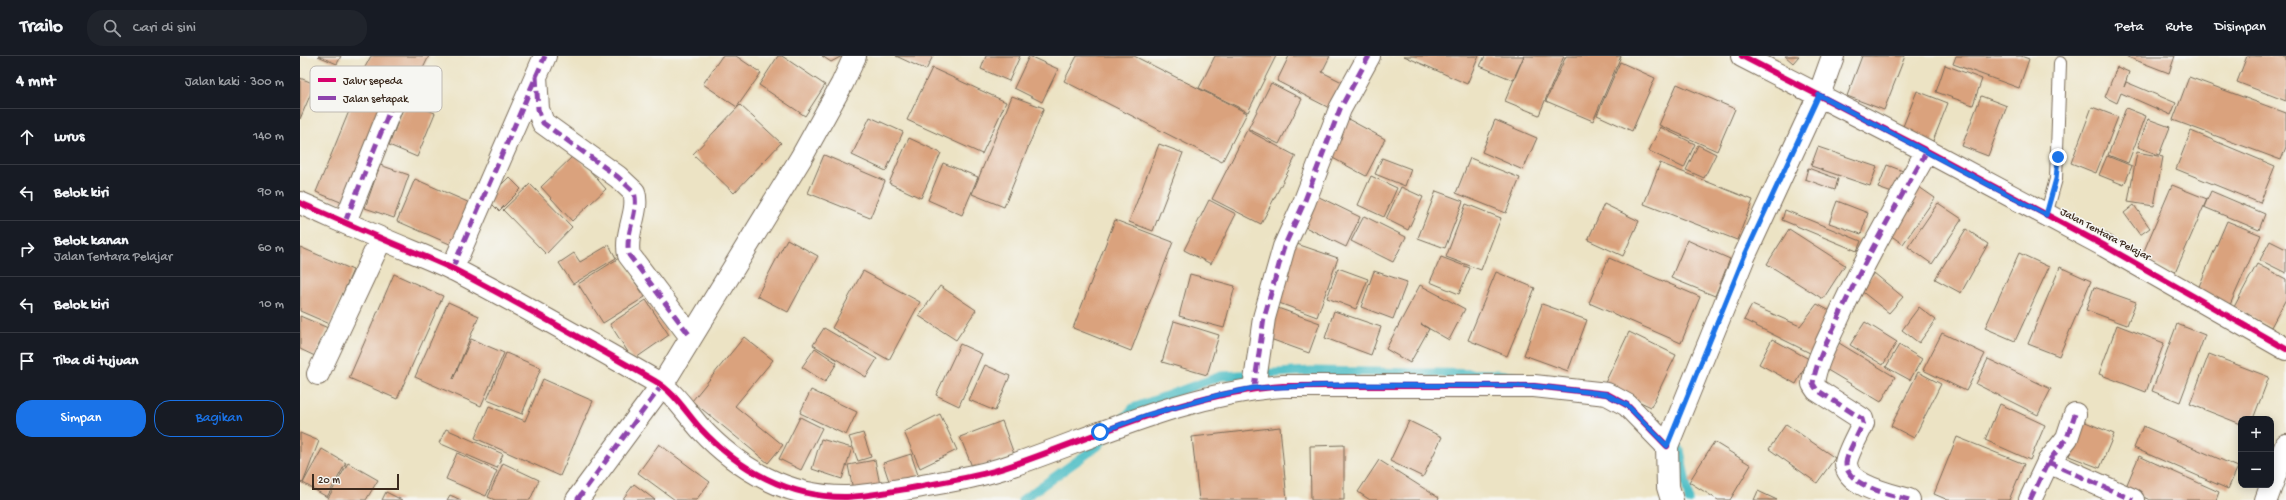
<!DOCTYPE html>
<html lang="id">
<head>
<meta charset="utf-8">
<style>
	body { margin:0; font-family:"Gochi Hand",sans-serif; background:#20242c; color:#f1f3f6 }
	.controls { position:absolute; right:12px; bottom:12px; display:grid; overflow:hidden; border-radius:8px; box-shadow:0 2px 10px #0003 }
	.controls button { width:36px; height:36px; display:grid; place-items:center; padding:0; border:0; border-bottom:1px solid #363941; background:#171b24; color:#f1f3f6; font:20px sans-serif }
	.scale { position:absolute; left:12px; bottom:10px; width:87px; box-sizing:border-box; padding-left:4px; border:2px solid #3b2a1e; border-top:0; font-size:11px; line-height:14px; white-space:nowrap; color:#3b2a1e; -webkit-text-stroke:3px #f6f6f2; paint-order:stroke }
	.stop { position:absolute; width:12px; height:12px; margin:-9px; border:3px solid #1a73e8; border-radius:50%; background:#fff }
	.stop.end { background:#1a73e8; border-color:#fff; box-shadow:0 1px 4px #0008 }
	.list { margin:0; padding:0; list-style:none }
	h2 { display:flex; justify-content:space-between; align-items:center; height:52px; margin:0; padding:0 16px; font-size:17px }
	h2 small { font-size:13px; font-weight:400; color:#9ea1a6 }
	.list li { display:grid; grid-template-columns:26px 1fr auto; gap:12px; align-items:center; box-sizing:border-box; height:56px; padding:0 16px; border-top:1px solid #363941 }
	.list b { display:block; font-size:15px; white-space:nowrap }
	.list p { margin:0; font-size:13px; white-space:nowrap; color:#9ea1a6 }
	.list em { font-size:13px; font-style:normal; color:#9ea1a6 }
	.actions { display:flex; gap:8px; padding:12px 16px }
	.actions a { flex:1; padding:9px 0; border:1px solid #1a73e8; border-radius:16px; text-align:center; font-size:14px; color:#1a73e8 }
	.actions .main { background:#1a73e8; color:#fff }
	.icon { flex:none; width:22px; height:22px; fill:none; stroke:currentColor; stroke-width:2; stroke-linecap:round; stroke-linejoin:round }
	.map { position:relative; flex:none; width:1986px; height:444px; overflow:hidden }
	header { display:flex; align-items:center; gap:24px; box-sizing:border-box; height:56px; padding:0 20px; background:#171b24; border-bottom:1px solid #363941 }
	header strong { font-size:19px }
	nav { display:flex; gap:22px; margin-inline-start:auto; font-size:14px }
	.search { width:280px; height:36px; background:#20242c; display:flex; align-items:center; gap:10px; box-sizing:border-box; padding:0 14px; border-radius:16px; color:#9ea1a6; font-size:15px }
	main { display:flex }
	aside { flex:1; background:#171b24 }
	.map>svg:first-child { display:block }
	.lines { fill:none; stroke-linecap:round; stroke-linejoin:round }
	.stream { stroke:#51bfc6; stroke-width:9 }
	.building { fill:#daa27d }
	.lane-casing { stroke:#796b58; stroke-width:14 }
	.street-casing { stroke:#796b58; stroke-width:24 }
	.lane { stroke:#fff; stroke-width:12 }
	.street { stroke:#fff; stroke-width:22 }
	.quiet { stroke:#8e44ad; stroke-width:5; stroke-dasharray:10 5; stroke-linecap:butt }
	.cycleway-casing { stroke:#f6f6f2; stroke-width:8 }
	.cycleway { stroke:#d6006c; stroke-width:6 }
	.route { stroke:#1a73e8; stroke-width:5 }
	.labels { text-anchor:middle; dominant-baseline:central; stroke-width:3; stroke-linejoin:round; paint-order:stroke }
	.street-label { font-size:11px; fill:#3b2a1e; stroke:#f6f6f2 }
	.key { fill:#f6f6f2; stroke:#beb9b2; stroke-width:1 }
	.key-label { font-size:11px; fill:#3b2a1e }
</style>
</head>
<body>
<header>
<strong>Trailo</strong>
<div class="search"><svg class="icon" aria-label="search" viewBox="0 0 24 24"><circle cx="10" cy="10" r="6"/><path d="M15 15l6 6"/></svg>Cari di sini</div>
<nav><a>Peta</a><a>Rute</a><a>Disimpan</a></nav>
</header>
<main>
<aside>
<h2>4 mnt<small>Jalan kaki · 300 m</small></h2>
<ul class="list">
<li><svg class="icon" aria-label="ahead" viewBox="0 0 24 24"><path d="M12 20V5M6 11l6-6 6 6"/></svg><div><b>Lurus</b></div><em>140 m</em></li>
<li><svg class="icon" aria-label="left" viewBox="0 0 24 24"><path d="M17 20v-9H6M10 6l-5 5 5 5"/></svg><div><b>Belok kiri</b></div><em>90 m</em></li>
<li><svg class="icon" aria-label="right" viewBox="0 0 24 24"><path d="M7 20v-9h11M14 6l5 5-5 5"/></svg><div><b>Belok kanan</b><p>Jalan Tentara Pelajar</p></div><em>60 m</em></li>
<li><svg class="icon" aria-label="left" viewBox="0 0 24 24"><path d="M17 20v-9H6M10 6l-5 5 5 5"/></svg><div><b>Belok kiri</b></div><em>10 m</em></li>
<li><svg class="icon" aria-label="arrive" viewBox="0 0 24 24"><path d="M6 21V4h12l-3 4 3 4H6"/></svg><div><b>Tiba di tujuan</b></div></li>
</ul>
<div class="actions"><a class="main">Simpan</a><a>Bagikan</a></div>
</aside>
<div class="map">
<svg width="1986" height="444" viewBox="0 0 1986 444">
	<rect width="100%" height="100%" fill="#f6f6f2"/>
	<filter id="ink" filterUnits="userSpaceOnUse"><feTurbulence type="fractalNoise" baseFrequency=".025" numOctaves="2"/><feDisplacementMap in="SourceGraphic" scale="8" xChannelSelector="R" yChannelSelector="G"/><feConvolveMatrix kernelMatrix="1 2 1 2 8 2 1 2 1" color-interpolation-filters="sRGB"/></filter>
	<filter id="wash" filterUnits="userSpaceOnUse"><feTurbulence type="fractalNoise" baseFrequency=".012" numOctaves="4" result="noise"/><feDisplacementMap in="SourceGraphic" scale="16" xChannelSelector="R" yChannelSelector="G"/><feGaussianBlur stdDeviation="0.9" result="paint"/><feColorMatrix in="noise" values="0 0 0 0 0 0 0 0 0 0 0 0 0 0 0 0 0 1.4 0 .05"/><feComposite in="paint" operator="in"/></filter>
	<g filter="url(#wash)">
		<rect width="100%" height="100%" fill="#ece3c4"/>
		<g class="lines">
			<path class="stream" d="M 823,363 L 833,352 L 921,320 L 1012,315 L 1197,318 L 1217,321
				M 1371,381 L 1380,394 L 1389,444
				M 722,444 L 798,390 L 806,381"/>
		</g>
		<g id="blocks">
			<path class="building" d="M 18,0 L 41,0 L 37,8 Z
				M 71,0 L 129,0 L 111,37 L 64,13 Z
				M 422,0 L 436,0 L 461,17 L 437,51 L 403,28 Z
				M 478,0 L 482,0 L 525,29 L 505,60 L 459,29 Z
				M 522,0 L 542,0 L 531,6 Z
				M 596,0 L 633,0 L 626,14 Z
				M 686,0 L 720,0 L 709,25 L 681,13 Z
				M 729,0 L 758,13 L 742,46 L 714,32 Z
				M 777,0 L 834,0 L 947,57 L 922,106 L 764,25 Z
				M 915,0 L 976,0 L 948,56 L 899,32 Z
				M 989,0 L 1030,0 L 1022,16 L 1048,29 L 1035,55 L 977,25 Z
				M 1104,0 L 1179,0 L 1167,28 Z
				M 1185,0 L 1224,0 L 1213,24 L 1180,10 Z
				M 1224,0 L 1264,0 L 1239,59 L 1205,45 Z
				M 1266,0 L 1321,0 L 1293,65 L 1246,45 Z
				M 1485,0 L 1499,0 L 1493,7 Z
				M 1562,0 L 1605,0 L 1584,54 L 1547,40 Z
				M 1656,0 L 1721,0 L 1729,3 L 1719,32 L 1653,8 Z
				M 1825,0 L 1875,0 L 1869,17 Z
				M 1947,0 L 1986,0 L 1986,45 L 1937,26 Z
				M 1320,6 L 1355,22 L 1332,75 L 1297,59 Z
				M 1645,9 L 1682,23 L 1673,49 L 1636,36 Z
				M 1817,11 L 1829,16 L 1824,31 L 1826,26 L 1876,47 L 1871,59 L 1821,37 L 1817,47 L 1805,41 Z
				M 632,12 L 706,46 L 682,98 L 607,64 Z
				M 1889,21 L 1986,57 L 1986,91 L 1981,104 L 1873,64 Z
				M 0,22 L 15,28 L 0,63 Z
				M 971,27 L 1002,43 L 979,88 L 948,73 Z
				M 1377,28 L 1435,53 L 1417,95 L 1359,69 Z
				M 1617,35 L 1648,47 L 1631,90 L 1600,78 Z
				M 56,38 L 83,50 L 43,147 L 16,136 Z
				M 712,40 L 744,52 L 704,151 L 672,138 Z
				M 1681,40 L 1707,50 L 1688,100 L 1662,90 Z
				M 106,45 L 135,57 L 117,101 L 89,89 Z
				M 440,49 L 481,87 L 434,137 L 393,98 Z
				M 1792,51 L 1818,61 L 1796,117 L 1771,107 Z
				M 1826,52 L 1846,60 L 1828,107 L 1808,99 Z
				M 570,61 L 603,76 L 586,115 L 552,99 Z
				M 1048,63 L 1085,83 L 1066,120 L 1029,100 Z
				M 1848,63 L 1870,71 L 1859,99 L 1838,91 Z
				M 1195,64 L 1237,82 L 1223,114 L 1182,96 Z
				M 1360,71 L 1395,88 L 1384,112 L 1349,95 Z
				M 947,74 L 996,100 L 961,168 L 912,143 Z
				M 1891,75 L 1975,110 L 1960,147 L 1876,113 Z
				M 609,82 L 641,97 L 621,142 L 589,127 Z
				M 859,88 L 883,97 L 853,175 L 829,166 Z
				M 1398,89 L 1416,98 L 1404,122 L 1386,114 Z
				M 1518,91 L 1577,111 L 1570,130 L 1511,110 Z
				M 1837,96 L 1863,101 L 1854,150 L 1828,146 Z
				M 275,98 L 306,133 L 272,165 L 241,131 Z
				M 524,99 L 585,125 L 570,162 L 508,137 Z
				M 1807,100 L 1832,110 L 1824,129 L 1799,119 Z
				M 1082,102 L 1111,113 L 1105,130 L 1075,118 Z
				M 1170,102 L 1220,122 L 1206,157 L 1156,137 Z
				M 643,107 L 678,121 L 662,159 L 628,144 Z
				M 1360,107 L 1453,144 L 1437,184 L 1344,148 Z
				M 80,109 L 109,119 L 94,162 L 65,152 Z
				M 1587,109 L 1603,115 L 1595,138 L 1578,132 Z
				M 1508,112 L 1538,123 L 1535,134 L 1505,123 Z
				M 1071,120 L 1097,132 L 1084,161 L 1058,149 Z
				M 209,121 L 221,133 L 199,155 L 187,143 Z
				M 115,123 L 170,147 L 152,189 L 97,165 Z
				M 230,128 L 272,171 L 246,198 L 203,154 Z
				M 1872,129 L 1907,143 L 1875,217 L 1841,202 Z
				M 1101,131 L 1123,141 L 1108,174 L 1086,163 Z
				M 1619,131 L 1635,142 L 1603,188 L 1587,177 Z
				M 1136,135 L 1163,145 L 1145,192 L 1118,182 Z
				M 1911,135 L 1965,158 L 1959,174 L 1904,151 Z
				M 1017,140 L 1060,161 L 1046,191 L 1003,170 Z
				M 909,144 L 936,158 L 911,208 L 884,194 Z
				M 1537,145 L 1568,157 L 1561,178 L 1529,167 Z
				M 1638,147 L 1662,163 L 1632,208 L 1608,191 Z
				M 1166,148 L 1201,162 L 1181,214 L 1146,201 Z
				M 1304,148 L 1339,165 L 1323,200 L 1288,184 Z
				M 1834,149 L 1850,172 L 1840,179 L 1824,157 Z
				M 1485,154 L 1561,185 L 1557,195 L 1482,164 Z
				M 1064,160 L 1106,181 L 1093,206 L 1051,185 Z
				M 815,164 L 873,186 L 831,295 L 773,272 Z
				M 1927,165 L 1961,179 L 1930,249 L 1897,235 Z
				M 1489,173 L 1545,209 L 1523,243 L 1467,208 Z
				M 1666,173 L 1688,188 L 1661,237 L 1635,223 Z
				M 487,183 L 518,200 L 488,256 L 457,240 Z
				M 1387,184 L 1430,203 L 1415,240 L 1371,222 Z
				M 1970,185 L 1986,193 L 1986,217 L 1960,204 Z
				M 991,186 L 1038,202 L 1017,261 L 971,244 Z
				M 309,189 L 316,202 L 273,228 L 259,207 L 274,197 L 280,206 Z
				M 0,191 L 53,214 L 30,268 L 0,255 Z
				M 1719,197 L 1749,211 L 1715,285 L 1685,272 Z
				M 1141,201 L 1170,212 L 1159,238 L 1130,226 Z
				M 319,202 L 345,241 L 303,267 L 278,228 Z
				M 1309,202 L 1400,241 L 1381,287 L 1289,247 Z
				M 1957,208 L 1986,223 L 1986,243 L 1971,271 L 1934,251 Z
				M 1760,211 L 1791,225 L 1759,300 L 1728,288 Z
				M 1038,212 L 1068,223 L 1056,253 L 1027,242 Z
				M 563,215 L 620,246 L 589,304 L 532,272 Z
				M 1074,215 L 1107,226 L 1093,263 L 1061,251 Z
				M 1196,216 L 1235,232 L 1207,300 L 1168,284 Z
				M 1574,217 L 1603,241 L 1589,257 L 1560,234 Z
				M 94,218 L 143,240 L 97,343 L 49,322 Z
				M 890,218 L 935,230 L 924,272 L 879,260 Z
				M 1120,229 L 1165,253 L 1149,284 L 1121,268 L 1129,273 L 1110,307 L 1086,293 Z
				M 640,230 L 676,254 L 656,284 L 619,260 Z
				M 1794,231 L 1836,246 L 1827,269 L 1786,254 Z
				M 346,244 L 369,279 L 333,304 L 310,268 Z
				M 148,246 L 179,260 L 153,323 L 171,283 L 204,297 L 181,350 L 115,321 Z
				M 1242,248 L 1287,264 L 1268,315 L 1224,299 Z
				M 1517,248 L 1534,257 L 1512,298 L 1444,264 L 1452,249 L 1500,270 Z
				M 972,250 L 1020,267 L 1009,297 L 962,280 Z
				M 1619,251 L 1636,264 L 1619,287 L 1602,274 Z
				M 1034,255 L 1081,271 L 1071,299 L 1025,282 Z
				M 0,260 L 28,272 L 15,300 L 0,293 Z
				M 874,265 L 919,279 L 907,319 L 862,306 Z
				M 1565,266 L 1597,286 L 1583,309 L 1550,289 Z
				M 1877,268 L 1905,279 L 1880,346 L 1852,335 Z
				M 1817,269 L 1864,287 L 1846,336 L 1799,318 Z
				M 524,272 L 577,303 L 566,321 L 513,289 Z
				M 1329,276 L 1376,299 L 1351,351 L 1304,329 Z
				M 1642,277 L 1685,298 L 1666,335 L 1623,314 Z
				M 444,281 L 473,304 L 435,350 L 483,389 L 468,407 L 392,345 Z
				M 1472,283 L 1509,303 L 1496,328 L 1459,308 Z
				M 1539,287 L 1595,321 L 1581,346 L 1524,312 Z
				M 660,288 L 682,298 L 659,350 L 636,339 Z
				M 1599,289 L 1622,303 L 1610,324 L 1586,311 Z
				M 515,292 L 537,307 L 525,326 L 502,311 Z
				M 206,297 L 241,312 L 222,358 L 187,344 Z
				M 1909,298 L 1969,321 L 1953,363 L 1941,363 L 1941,368 L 1890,348 Z
				M 1688,303 L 1751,333 L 1738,359 L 1676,328 Z
				M 685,309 L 710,320 L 695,355 L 669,344 Z
				M 1618,316 L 1641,328 L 1614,382 L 1591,370 Z
				M 243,323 L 293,345 L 260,420 L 175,382 L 189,350 L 225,365 Z
				M 511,334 L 557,356 L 546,379 L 500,357 Z
				M 1700,348 L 1745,369 L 1730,404 L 1685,384 Z
				M 640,358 L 657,394 L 620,412 L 604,376 Z
				M 500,361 L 522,372 L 501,414 L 479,403 Z
				M 702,365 L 714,398 L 673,413 L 660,381 Z
				M 1109,365 L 1142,381 L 1123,421 L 1090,405 Z
				M 1783,365 L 1814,378 L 1800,412 L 1769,400 Z
				M 1486,368 L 1535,402 L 1517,427 L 1469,393 Z
				M 1843,370 L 1938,411 L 1928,433 L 1834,392 Z
				M 980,371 L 987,444 L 899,444 L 892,381 Z
				M 146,373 L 203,398 L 197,412 L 139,387 Z
				M 0,377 L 19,385 L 3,427 L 0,426 Z
				M 563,377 L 571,401 L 558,405 L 549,381 Z
				M 1657,381 L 1724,408 L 1709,444 L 1648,444 L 1634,438 Z
				M 521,383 L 552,392 L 542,423 L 512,413 Z
				M 1414,386 L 1451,409 L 1430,444 L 1418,444 L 1389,426 Z
				M 359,388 L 410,426 L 396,444 L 375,444 L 338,417 Z
				M 1044,389 L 1044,444 L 1011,444 L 1010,390 Z
				M 22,393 L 46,407 L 27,441 L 3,427 Z
				M 157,397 L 197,415 L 186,440 L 146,423 Z
				M 611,398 L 619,422 L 591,431 L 583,407 Z
				M 1839,400 L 1919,436 L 1916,444 L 1850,444 L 1825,433 Z
				M 575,404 L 581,434 L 554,439 L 548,409 Z
				M 1079,404 L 1139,442 L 1138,444 L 1070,444 L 1058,436 Z
				M 48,407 L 78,424 L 66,444 L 27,444 Z
				M 203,407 L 239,424 L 230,444 L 195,444 L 188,441 Z
				M 334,428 L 355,444 L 322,444 Z
				M 1458,435 L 1477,444 L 1454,444 Z
				M 86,436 L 102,444 L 82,444 Z
				M 150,439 L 161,444 L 147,444 Z"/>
		</g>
	</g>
	<g filter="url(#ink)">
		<use href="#blocks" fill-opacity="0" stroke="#796b58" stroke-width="1"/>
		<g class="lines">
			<defs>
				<path id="lane" d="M 1746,159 L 1756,123 L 1760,7"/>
				<path id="street" d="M 1442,0 L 1627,95 L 1805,190 L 1986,293
					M 236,20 L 238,53 L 243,67 L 318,121 L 334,136 C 340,156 324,177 329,199 L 391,281
					M 0,147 C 28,159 56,172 85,184 C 108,194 132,203 155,214 C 223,249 289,287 355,325 C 373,335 386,356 400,372 C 439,414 489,442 547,441 C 571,440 594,435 617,431 C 649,425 682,420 713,409 C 802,378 888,337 983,330 L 1234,330 L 1307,338 L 1327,349 L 1367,390
					M 45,166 L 92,49
					M 152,213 L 245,0
					M 18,318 L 81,183
					M 954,332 L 964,262 L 984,191 L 1004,147 L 1040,53 L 1069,0
					M 1748,406 L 1833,444
					M 277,444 L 362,329 L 501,102 L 542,28 L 555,0
					M 1372,444 L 1368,431 L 1367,390 L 1444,201 L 1519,39 L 1533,0
					M 1609,444 C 1592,439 1546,430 1546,407 C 1547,397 1559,377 1563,367 L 1562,363 L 1517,334 L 1513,328 C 1515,309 1526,288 1534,271 C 1561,210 1594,153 1627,95
					M 1730,444 L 1748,406 L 1767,382 L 1775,358
					M 1966,444 L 1986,389"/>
			</defs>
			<use href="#lane" class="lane-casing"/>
			<use href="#street" class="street-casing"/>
			<use href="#lane" class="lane"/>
			<use href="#street" class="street"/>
			<path class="quiet" d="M 236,20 L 238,53 L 243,67 L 318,121 L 334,136 C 340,156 324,177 329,199 L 391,281
				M 45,166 L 92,49
				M 152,213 L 245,0
				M 954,332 L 964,262 L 984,191 L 1004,147 L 1040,53 L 1069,0
				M 1748,406 L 1833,444
				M 277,444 L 362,329
				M 1609,444 C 1592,439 1546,430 1546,407 C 1547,397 1559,377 1563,367 L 1562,363 L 1517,334 L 1513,328 C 1515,309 1526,288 1534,271 C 1561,210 1594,153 1627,95
				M 1730,444 L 1748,406 L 1767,382 L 1775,358"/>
			<defs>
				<path id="cycleway" d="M 1442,0 L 1627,95 L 1805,190 L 1986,293
					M 0,147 C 28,159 56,172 85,184 C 108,194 132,203 155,214 C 223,249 289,287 355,325 C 373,335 386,356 400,372 C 439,414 489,442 547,441 C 571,440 594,435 617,431 C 649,425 682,420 713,409 C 802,378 888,337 983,330 L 1234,330 L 1307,338 L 1327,349 L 1367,390"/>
			</defs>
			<use href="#cycleway" class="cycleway-casing"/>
			<use href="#cycleway" class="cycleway"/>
		</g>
	</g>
	<g class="lines" filter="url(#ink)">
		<path class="route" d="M 800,376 L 847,359 L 919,339 L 954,332 L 1038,329 L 1234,330 L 1306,338 L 1327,349 L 1367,390 L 1444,201 L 1519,39 L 1746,159 L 1756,123 L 1758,101"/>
	</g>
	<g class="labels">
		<g class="street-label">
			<text transform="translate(1805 179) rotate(28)">Jalan Tentara Pelajar</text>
		</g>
	</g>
	<rect x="10" y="10" width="132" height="46" rx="6" class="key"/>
	<rect x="18" y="22" width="18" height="4" fill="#d6006c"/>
	<rect x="18" y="40" width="18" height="4" fill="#8e44ad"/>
	<g class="key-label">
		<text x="43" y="28">Jalur sepeda</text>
		<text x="43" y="46">Jalan setapak</text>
	</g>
</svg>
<div class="controls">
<button>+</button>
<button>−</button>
</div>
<div class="scale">20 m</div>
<div class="stop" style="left:800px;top:376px"></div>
<div class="stop end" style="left:1758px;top:101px"></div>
</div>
</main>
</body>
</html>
